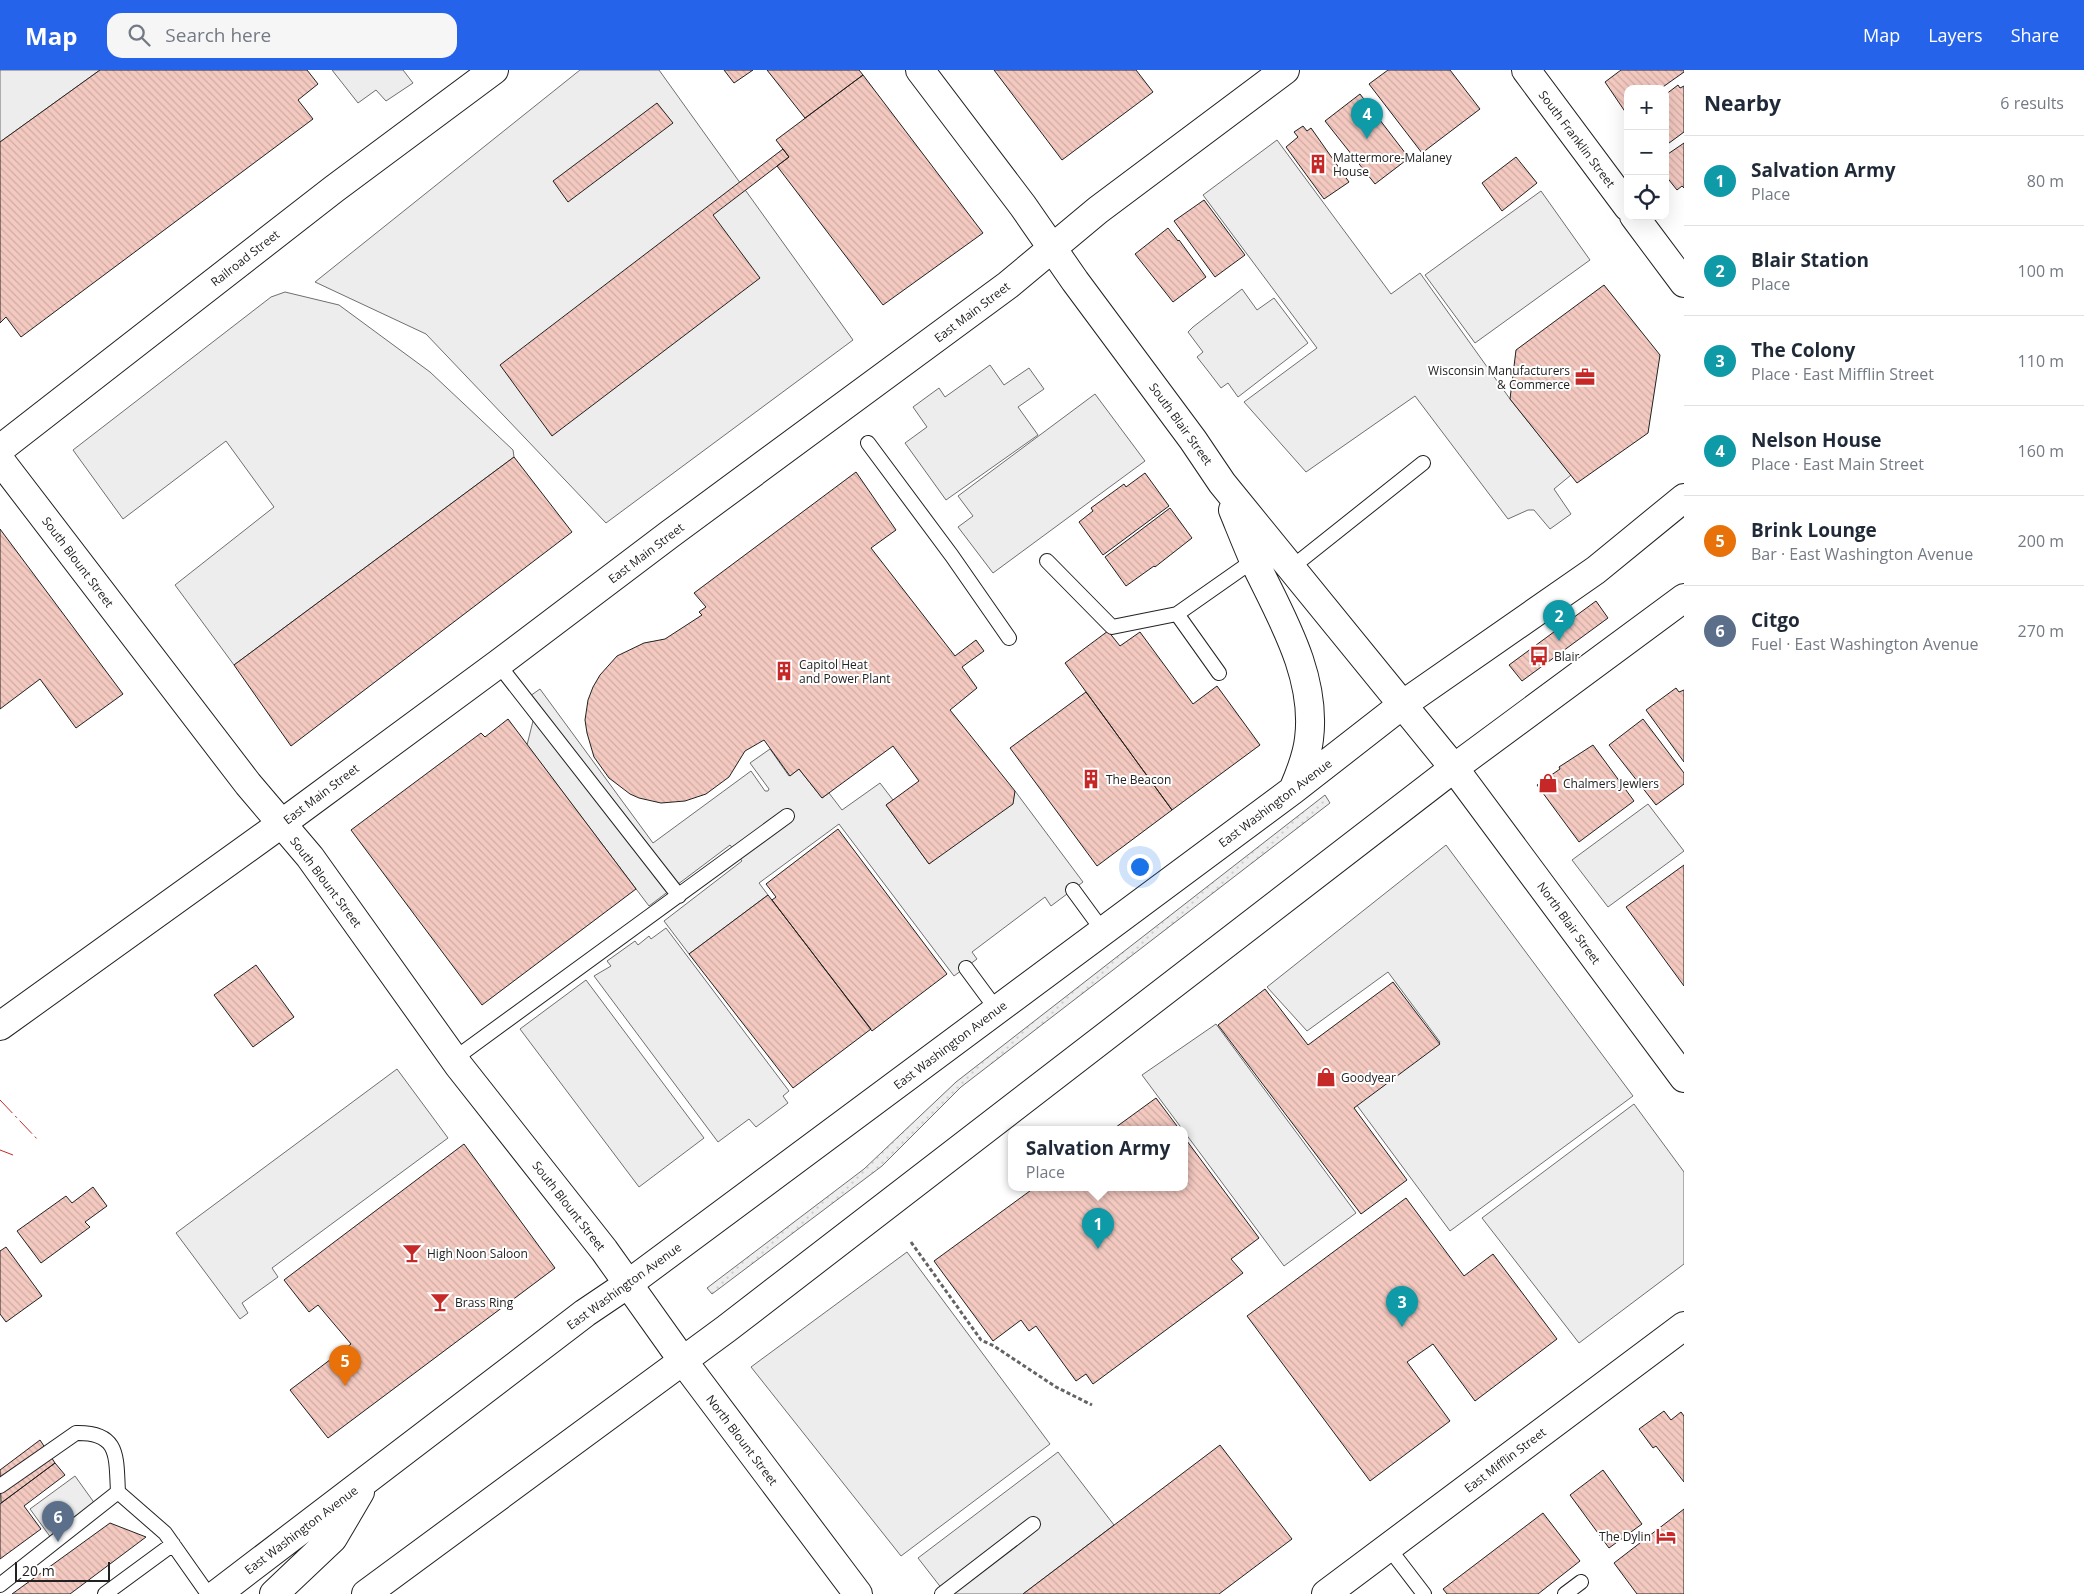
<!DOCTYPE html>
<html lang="en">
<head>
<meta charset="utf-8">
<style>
	body { margin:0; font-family:"Open Sans",sans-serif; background:#f6f6f7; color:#1f2937 }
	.controls { position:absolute; right:15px; top:15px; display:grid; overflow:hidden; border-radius:10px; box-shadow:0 5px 20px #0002 }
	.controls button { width:45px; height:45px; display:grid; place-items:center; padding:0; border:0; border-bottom:1px solid #e0e1e3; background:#fff; color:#1f2937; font:25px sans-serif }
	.scale { position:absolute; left:15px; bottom:12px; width:95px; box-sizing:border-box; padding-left:5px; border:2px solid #222; border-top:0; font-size:14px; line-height:18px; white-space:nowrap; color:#222; -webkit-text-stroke:4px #fff; paint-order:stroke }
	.you { position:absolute; left:1139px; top:796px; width:18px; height:18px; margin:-12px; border:4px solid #fff; border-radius:50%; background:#1a73e8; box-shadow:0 0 0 8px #1a73e833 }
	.badge { display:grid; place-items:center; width:32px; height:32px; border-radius:50%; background:#2563eb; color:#fff; font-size:16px; font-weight:700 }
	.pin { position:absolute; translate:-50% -41px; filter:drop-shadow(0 1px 2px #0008) }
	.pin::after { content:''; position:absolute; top:26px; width:18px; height:15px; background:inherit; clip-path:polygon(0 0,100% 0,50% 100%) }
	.popup { position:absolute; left:1008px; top:1056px; width:180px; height:65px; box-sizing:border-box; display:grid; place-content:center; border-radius:10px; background:#fff; filter:drop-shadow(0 1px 4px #0005); font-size:16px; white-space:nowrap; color:#747a83 }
	.popup b { font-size:19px; color:#1f2937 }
	.popup::after { content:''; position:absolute; left:50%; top:100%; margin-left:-10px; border:10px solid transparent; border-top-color:#fff }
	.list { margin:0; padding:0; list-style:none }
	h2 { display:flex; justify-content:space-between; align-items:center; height:65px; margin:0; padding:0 20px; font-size:21px }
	h2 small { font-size:16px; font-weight:400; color:#747a83 }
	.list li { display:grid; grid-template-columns:32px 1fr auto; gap:15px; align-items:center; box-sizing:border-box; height:90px; padding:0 20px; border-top:1px solid #e0e1e3 }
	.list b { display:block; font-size:19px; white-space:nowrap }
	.list p { margin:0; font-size:16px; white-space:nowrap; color:#747a83 }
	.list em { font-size:16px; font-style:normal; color:#747a83 }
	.icon { flex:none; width:28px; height:28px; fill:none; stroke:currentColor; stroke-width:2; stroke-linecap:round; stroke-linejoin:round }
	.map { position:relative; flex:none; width:1684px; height:1524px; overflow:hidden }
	header { display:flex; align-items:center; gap:30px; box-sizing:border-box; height:70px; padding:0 25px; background:#2563eb; color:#fff }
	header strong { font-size:24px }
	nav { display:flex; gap:28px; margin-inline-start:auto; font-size:18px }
	.search { width:350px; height:45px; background:#f6f6f7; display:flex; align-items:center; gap:12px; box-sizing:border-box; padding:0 18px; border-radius:15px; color:#747a83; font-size:19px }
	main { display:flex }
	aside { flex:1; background:#fff }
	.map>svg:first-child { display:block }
	.garden { fill:url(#garden-dots); stroke:#6f6f6f }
	.parking { fill:#ededed; stroke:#6f6f6f }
	.building { fill:url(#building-back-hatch); stroke:#222 }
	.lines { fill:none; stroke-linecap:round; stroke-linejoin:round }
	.lane-casing { stroke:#222; stroke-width:16 }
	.street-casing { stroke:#222; stroke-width:30 }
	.secondary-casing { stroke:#222; stroke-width:30 }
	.primary-casing { stroke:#222; stroke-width:30 }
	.path { stroke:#646464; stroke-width:3; stroke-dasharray:4 2.5; stroke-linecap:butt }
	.lane { stroke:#fff; stroke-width:14 }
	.street { stroke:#fff; stroke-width:28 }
	.secondary { stroke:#fff; stroke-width:28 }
	.primary { stroke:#fff; stroke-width:28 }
	.power { stroke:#c62828; stroke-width:1; stroke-dasharray:18 4 2.5 4; stroke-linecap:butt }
	.labels { text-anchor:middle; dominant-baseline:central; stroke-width:4; stroke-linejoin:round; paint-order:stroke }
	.street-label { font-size:12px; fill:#222; stroke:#fff }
	.poi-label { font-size:12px; fill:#222; stroke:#fff; text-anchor:start }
</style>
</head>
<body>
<header>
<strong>Map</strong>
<div class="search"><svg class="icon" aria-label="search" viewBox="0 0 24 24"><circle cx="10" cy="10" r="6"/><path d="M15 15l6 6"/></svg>Search here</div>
<nav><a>Map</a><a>Layers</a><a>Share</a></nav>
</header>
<main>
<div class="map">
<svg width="1684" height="1524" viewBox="0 0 1684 1524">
	<defs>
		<pattern id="garden-dots" width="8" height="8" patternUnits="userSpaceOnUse" patternTransform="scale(1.25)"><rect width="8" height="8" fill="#eee"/><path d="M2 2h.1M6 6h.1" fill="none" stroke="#ccc" stroke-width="1.8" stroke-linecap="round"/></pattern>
		<pattern id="building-back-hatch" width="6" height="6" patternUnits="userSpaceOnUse" patternTransform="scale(1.25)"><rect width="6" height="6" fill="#f3c9c0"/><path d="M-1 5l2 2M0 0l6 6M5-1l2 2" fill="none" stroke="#d0aca5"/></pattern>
	</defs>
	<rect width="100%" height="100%" fill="#fff"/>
	<path class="garden" d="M 1325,725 L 1330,733 L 961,1017 L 882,1096 L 712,1224 L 707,1218 L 864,1099 L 956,1012 Z"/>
	<path class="parking" d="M 0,0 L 100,0 L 0,72 Z
		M 332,0 L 403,0 L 413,13 L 386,31 L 376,20 L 358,33 Z
		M 580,0 L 659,0 L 853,270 L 606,453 L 426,264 L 315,212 Z
		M 1277,70 L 1391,224 L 1420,203 L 1510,329 L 1571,405 L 1554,419 L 1571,444 L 1550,459 L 1534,440 L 1528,440 L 1508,449 L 1415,326 L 1306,402 L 1244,332 L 1317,278 L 1203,125 Z
		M 1541,121 L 1590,190 L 1475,273 L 1425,205 Z
		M 1242,219 L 1257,240 L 1274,228 L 1308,273 L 1238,327 L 1228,313 L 1221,318 L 1208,301 L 1197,287 L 1203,282 L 1188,262 L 1193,257 Z
		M 285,222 L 339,235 L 430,302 L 513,380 L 514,387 L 234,595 L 175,515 L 274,437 L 226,371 L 123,449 L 73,380 L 271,227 Z
		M 990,295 L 1004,315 L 1029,298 L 1044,319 L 1018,337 L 1038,365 L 946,430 L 905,373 L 927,357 L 913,337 L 939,318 L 945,327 Z
		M 1095,324 L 1145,391 L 993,503 L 958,457 L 973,446 L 958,426 Z
		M 540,619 L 653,773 L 751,701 L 765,721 L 768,721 L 769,719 L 750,693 L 770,679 L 789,706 L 799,699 L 822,728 L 829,723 L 842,740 L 880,713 L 893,730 L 886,735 L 929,794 L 1015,721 L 1083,812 L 1051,836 L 1045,827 L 972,882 L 977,889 L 954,906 L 839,754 L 759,813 L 768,825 L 689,884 L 664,851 L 742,791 L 730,775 L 649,836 L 527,675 L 533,651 L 520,633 Z
		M 1648,734 L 1684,781 L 1608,837 L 1572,790 Z
		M 1446,775 L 1633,1026 L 1450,1161 L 1356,1034 L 1440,972 L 1388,902 L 1307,961 L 1267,917 Z
		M 666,858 L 789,1021 L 783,1026 L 788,1033 L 756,1057 L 749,1049 L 718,1072 L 594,906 L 611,896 L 607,891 L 635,871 L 638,875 L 649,866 L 651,869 Z
		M 586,910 L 704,1068 L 639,1117 L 520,959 Z
		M 1216,954 L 1356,1143 L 1284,1196 L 1142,1005 Z
		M 397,999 L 448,1068 L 272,1198 L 278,1207 L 242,1233 L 248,1243 L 240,1249 L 176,1163 Z
		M 1634,1034 L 1684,1102 L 1684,1194 L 1579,1273 L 1482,1148 Z
		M 907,1182 L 1050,1374 L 901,1486 L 751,1297 Z
		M 1058,1382 L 1114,1455 L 1023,1524 L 946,1524 L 918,1488 Z
		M 75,1406 L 98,1438 L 54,1472 L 30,1439 Z"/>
	<path class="building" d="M 100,0 L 307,0 L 318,14 L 298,30 L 313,49 L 21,267 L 6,247 L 0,253 L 0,72 Z
		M 724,0 L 753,0 L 734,13 Z
		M 767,0 L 859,0 L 863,5 L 805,48 Z
		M 994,0 L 1136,0 L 1153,22 L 1062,90 Z
		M 1388,0 L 1450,0 L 1480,39 L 1422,83 L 1369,14 Z
		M 1621,0 L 1684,0 L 1684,2 L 1660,19 L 1628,19 L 1626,43 L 1605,12 Z
		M 863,5 L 983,163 L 883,235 L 777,96 L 789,87 L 776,70 Z
		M 1678,15 L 1680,18 L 1684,16 L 1684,62 L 1665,76 L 1665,25 Z
		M 1360,24 L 1409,88 L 1375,114 L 1325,51 Z
		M 657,33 L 673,53 L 568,132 L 553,111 Z
		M 1303,56 L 1307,61 L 1311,58 L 1349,112 L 1324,129 L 1286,77 L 1298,67 L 1294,62 Z
		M 1684,73 L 1684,118 L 1682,116 L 1677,120 L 1665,105 L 1665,86 Z
		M 783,79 L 789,87 L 713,145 L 760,208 L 552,366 L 500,295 Z
		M 1516,87 L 1537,113 L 1502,141 L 1482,113 Z
		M 1204,130 L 1245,185 L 1215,207 L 1174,151 Z
		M 1168,158 L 1178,171 L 1179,170 L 1206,207 L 1173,232 L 1135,184 Z
		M 1604,215 L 1660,285 L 1648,363 L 1577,413 L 1510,329 L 1516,280 Z
		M 514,387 L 572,462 L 291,676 L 234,595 Z
		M 856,402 L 896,460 L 871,478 L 955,586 L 976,570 L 984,581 L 962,597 L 977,618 L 950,640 L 1015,721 L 1013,734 L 929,794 L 886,735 L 919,711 L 893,676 L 822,728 L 799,699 L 790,706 L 764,670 L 745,681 L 729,707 L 706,724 L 685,731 L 661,733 L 639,728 L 630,724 L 609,708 L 594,687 L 587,663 L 585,650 L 588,630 L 593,617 L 600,605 L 617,586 L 644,573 L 665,569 L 702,545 L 699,542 L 706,537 L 694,523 Z
		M 1145,403 L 1169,436 L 1103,485 L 1079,452 L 1093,441 L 1091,438 L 1124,414 L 1126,417 Z
		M 1170,438 L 1192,468 L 1155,497 L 1154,496 L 1126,516 L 1105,487 Z
		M 0,459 L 123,624 L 76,658 L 40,609 L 0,639 Z
		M 1596,531 L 1608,548 L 1522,611 L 1509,595 Z
		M 1108,561 L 1120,576 L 1140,562 L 1193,634 L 1217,616 L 1260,675 L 1172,740 L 1065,593 Z
		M 1676,618 L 1679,622 L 1684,620 L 1684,692 L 1646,640 Z
		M 1086,622 L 1172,740 L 1097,796 L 1010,678 Z
		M 508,649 L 636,819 L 482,935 L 351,760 L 481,663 L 485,667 Z
		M 1643,649 L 1684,703 L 1684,714 L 1656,735 L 1609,675 Z
		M 1593,675 L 1634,731 L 1579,772 L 1537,715 L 1560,699 L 1559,697 Z
		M 838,759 L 947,904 L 872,961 L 772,830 L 776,827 L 766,814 Z
		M 1684,795 L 1684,916 L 1626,837 Z
		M 768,825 L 871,959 L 793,1018 L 689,884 Z
		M 256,895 L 294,947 L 253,977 L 214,925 Z
		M 1393,912 L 1440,974 L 1354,1038 L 1407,1110 L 1361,1144 L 1218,955 L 1265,919 L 1308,975 Z
		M 1156,1028 L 1180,1060 L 1112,1060 Z
		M 1184,1067 L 1259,1168 L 1231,1189 L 1243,1203 L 1093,1314 L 1086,1304 L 1076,1311 L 1036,1256 L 1029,1261 L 1021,1250 L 993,1271 L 934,1191 L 1034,1118 L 1184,1118 Z
		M 464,1074 L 555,1198 L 328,1368 L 290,1320 L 351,1274 L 318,1235 L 309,1242 L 284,1210 Z
		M 93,1117 L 107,1136 L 85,1152 L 90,1157 L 41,1193 L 17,1161 L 66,1126 L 72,1133 Z
		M 1406,1128 L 1464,1206 L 1493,1184 L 1557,1269 L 1475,1331 L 1433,1274 L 1407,1292 L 1450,1351 L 1370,1411 L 1247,1246 Z
		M 6,1177 L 42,1226 L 6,1252 L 0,1244 L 0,1181 Z
		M 1664,1341 L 1671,1350 L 1681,1342 L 1684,1346 L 1684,1412 L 1656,1376 L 1653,1378 L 1639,1359 Z
		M 40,1370 L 55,1393 L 1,1433 L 0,1400 Z
		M 1220,1375 L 1292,1469 L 1219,1524 L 1023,1524 Z
		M 55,1393 L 65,1405 L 24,1436 L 41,1459 L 0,1489 L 0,1434 Z
		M 1603,1400 L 1642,1454 L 1609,1478 L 1570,1425 Z
		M 1684,1439 L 1684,1524 L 1637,1524 L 1614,1493 Z
		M 1543,1443 L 1580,1491 L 1538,1524 L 1447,1524 L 1443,1519 Z
		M 110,1453 L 146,1467 L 70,1524 L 12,1524 Z"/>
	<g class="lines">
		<defs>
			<path id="lane" d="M 868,373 L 952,486 L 1009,568
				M 1047,491 L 1112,557 L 1177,544
				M 1291,498 L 1423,393
				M 498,594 L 679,826
				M 1219,603 L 1177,544 L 1254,490
				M 1073,820 L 1103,861
				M 966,898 L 997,940
				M 454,989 L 787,746
				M 0,1416 L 76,1363 C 120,1362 116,1387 118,1422
				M 1388,1477 L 1424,1524
				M 0,1515 L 118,1422 L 165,1463 L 208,1524
				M 105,1524 L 173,1474
				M 942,1524 L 1033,1454
				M 1565,1524 L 1581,1512"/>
			<path id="street" d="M 1526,0 L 1628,137
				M 1634,146 L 1684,213
				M 0,379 L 334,119 L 494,0
				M 0,390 L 248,714 L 310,787 L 459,996 L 604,1180 L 683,1291 L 858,1524
				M 0,956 L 281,754 L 498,594 L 670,464 L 1008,215 L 1098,140 L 1285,0
				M 1326,1524 L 1684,1256"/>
			<path id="secondary" d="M 1684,528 L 1454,698 L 1684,1008
				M 1402,635 L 1596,500 L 1684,428"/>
			<path id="primary" d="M 1233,440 C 1240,457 1247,475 1255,493 C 1281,547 1317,606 1309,669 C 1307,687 1300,704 1293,720
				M 217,1524 L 585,1243 L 628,1214 L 1293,720 L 1402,635
				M 274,1524 L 333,1468 L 360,1422
				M 366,1524 L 726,1259 L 1454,698 L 1222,413 L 1193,370 L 1075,211 L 1023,136 L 920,0"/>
		</defs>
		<use href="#lane" class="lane-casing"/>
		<use href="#street" class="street-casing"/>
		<use href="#secondary" class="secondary-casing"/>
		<use href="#primary" class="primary-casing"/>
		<path class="path" d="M 911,1172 L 981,1270 L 994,1276 L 1056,1317 L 1092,1335"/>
		<use href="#lane" class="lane"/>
		<use href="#street" class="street"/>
		<use href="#secondary" class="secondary"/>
		<use href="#primary" class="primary"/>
		<path class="power" d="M 0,1030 L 39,1071
			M 0,1080 L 13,1085"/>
	</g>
	<defs>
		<symbol id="building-bare" viewBox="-9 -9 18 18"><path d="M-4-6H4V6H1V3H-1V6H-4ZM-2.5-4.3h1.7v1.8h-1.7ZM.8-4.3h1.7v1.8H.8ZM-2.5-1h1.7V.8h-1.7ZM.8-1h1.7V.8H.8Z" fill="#c62828" stroke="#fff" stroke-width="2.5" paint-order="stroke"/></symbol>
		<symbol id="office-bare" viewBox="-9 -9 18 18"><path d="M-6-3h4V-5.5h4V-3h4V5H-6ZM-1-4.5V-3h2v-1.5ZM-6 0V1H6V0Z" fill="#c62828" stroke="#fff" stroke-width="2.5" paint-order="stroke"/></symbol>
		<symbol id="bus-bare" viewBox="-9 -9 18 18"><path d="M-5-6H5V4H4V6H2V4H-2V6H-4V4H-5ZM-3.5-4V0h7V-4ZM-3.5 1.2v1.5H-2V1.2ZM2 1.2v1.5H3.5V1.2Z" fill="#c62828" stroke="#fff" stroke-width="2.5" paint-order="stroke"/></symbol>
		<symbol id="shop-bare" viewBox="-9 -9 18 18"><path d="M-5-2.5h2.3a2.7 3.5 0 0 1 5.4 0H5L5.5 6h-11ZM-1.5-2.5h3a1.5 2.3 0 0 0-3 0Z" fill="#c62828" stroke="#fff" stroke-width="2.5" paint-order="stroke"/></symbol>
		<symbol id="bar-bare" viewBox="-9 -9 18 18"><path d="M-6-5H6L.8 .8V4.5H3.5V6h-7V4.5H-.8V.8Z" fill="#c62828" stroke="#fff" stroke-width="2.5" paint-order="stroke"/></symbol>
		<symbol id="hotel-bare" viewBox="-9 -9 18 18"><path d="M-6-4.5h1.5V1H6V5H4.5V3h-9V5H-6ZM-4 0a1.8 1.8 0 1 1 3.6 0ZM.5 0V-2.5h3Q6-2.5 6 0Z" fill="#c62828" stroke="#fff" stroke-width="2.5" paint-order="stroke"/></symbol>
	</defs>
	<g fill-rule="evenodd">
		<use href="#building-bare" x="1304" y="80" width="28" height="28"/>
		<use href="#office-bare" x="1571" y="293" width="28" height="28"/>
		<use href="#bus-bare" x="1525" y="572" width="28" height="28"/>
		<use href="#building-bare" x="770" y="587" width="28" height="28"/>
		<use href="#building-bare" x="1077" y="695" width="28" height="28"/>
		<use href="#shop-bare" x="1534" y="699" width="28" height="28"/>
		<use href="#shop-bare" x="1312" y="993" width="28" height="28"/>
		<use href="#bar-bare" x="398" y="1169" width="28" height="28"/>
		<use href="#bar-bare" x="426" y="1218" width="28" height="28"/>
		<use href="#hotel-bare" x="1652" y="1452" width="28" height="28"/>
	</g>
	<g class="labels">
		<g class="street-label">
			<text transform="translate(1577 69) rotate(53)">South Franklin Street</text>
			<text transform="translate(245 188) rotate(-38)">Railroad Street</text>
			<text transform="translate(972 242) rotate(-37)">East Main Street</text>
			<text transform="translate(1181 354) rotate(54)">South Blair Street</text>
			<text transform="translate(646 483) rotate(-37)">East Main Street</text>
			<text transform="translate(78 492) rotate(53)">South Blount Street</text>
			<text transform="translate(321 724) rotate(-37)">East Main Street</text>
			<text transform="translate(1275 733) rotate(-37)">East Washington Avenue</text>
			<text transform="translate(326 812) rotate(53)">South Blount Street</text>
			<text transform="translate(1569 853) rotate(54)">North Blair Street</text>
			<text transform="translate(950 975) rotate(-37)">East Washington Avenue</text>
			<text transform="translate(569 1136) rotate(52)">South Blount Street</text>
			<text transform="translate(624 1216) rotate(-36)">East Washington Avenue</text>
			<text transform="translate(742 1370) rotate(53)">North Blount Street</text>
			<text transform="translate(1505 1390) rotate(-37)">East Mifflin Street</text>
			<text transform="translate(301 1460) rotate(-37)">East Washington Avenue</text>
		</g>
		<g class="poi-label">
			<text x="1333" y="87">Mattermore-Malaney<tspan x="1333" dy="14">House</tspan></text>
			<text x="1570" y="300" text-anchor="end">Wisconsin Manufacturers<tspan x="1570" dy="14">&amp; Commerce</tspan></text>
			<text x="1554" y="586">Blair</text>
			<text x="799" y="594">Capitol Heat<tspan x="799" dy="14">and Power Plant</tspan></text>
			<text x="1106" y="709">The Beacon</text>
			<text x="1563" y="713">Chalmers Jewlers</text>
			<text x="1341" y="1007">Goodyear</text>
			<text x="427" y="1183">High Noon Saloon</text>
			<text x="455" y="1232">Brass Ring</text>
			<text x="1651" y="1466" text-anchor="end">The Dylin</text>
		</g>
	</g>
</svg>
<div class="controls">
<button>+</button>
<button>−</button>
<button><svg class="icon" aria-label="locate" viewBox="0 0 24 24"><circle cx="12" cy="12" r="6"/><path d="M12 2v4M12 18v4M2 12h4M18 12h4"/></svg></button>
</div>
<div class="scale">20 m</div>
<div class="you"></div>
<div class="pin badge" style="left:1098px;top:1179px;background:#0f9aa8">1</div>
<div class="popup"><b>Salvation Army</b>Place</div>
<div class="pin badge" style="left:1559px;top:571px;background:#0f9aa8">2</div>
<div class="pin badge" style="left:1402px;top:1257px;background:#0f9aa8">3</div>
<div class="pin badge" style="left:1367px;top:69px;background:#0f9aa8">4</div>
<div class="pin badge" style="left:345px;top:1316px;background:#e8710a">5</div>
<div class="pin badge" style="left:58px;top:1472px;background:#5c6f8a">6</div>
</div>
<aside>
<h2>Nearby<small>6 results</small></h2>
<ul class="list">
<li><span class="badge" style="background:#0f9aa8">1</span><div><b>Salvation Army</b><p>Place</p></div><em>80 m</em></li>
<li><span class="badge" style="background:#0f9aa8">2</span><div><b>Blair Station</b><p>Place</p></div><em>100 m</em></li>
<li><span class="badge" style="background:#0f9aa8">3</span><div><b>The Colony</b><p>Place · East Mifflin Street</p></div><em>110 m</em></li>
<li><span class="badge" style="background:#0f9aa8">4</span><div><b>Nelson House</b><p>Place · East Main Street</p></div><em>160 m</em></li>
<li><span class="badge" style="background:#e8710a">5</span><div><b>Brink Lounge</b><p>Bar · East Washington Avenue</p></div><em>200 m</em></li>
<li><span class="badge" style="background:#5c6f8a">6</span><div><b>Citgo</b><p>Fuel · East Washington Avenue</p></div><em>270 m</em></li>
</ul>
</aside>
</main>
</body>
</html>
